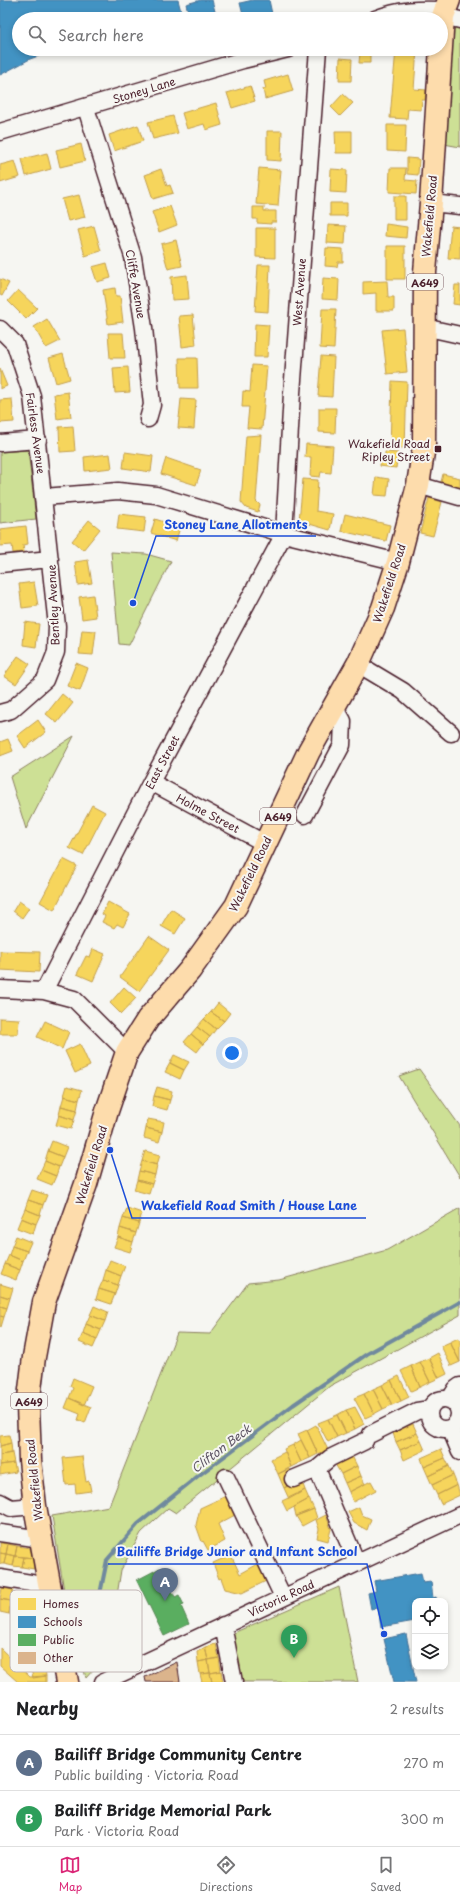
<!DOCTYPE html>
<html lang="en">
<head>
<meta charset="utf-8">
<style>
	body { margin:0; font-family:"Playpen Sans",sans-serif; background:#f2f2f2; color:#202124 }
	.controls { position:absolute; right:12px; bottom:12px; display:grid; overflow:hidden; border-radius:8px; box-shadow:0 2px 6px #0003 }
	.controls button { width:36px; height:36px; display:grid; place-items:center; padding:0; border:0; border-bottom:1px solid #e0e0e0; background:#fff; color:#202124; font:20px sans-serif }
	.you { position:absolute; left:232px; top:1053px; width:14px; height:14px; margin:-10px; border:3px solid #fff; border-radius:50%; background:#1a73e8; box-shadow:0 0 0 6px #1a73e833 }
	.badge { display:grid; place-items:center; width:26px; height:26px; border-radius:50%; background:#db2777; color:#fff; font-size:13px; font-weight:700 }
	.pin { position:absolute; translate:-50% -33px; filter:drop-shadow(0 1px 2px #0008) }
	.pin::after { content:''; position:absolute; top:21px; width:14px; height:12px; background:inherit; clip-path:polygon(0 0,100% 0,50% 100%) }
	.list { margin:0; padding:0; list-style:none }
	h2 { display:flex; justify-content:space-between; align-items:center; height:52px; margin:0; padding:0 16px; font-size:17px }
	h2 small { font-size:13px; font-weight:400; color:#757577 }
	.list li { display:grid; grid-template-columns:26px 1fr auto; gap:12px; align-items:center; box-sizing:border-box; height:56px; padding:0 16px; border-top:1px solid #e0e0e0 }
	.list b { display:block; font-size:15px; white-space:nowrap }
	.list p { margin:0; font-size:13px; white-space:nowrap; color:#757577 }
	.list em { font-size:13px; font-style:normal; color:#757577 }
	.icon { flex:none; width:22px; height:22px; fill:none; stroke:currentColor; stroke-width:2; stroke-linecap:round; stroke-linejoin:round }
	.map { position:relative; flex:none; width:460px; height:1682px; overflow:hidden }
	.search { position:absolute; background:#fff; box-shadow:0 2px 6px #0003; left:12px; right:12px; top:12px; height:44px; display:flex; align-items:center; gap:10px; box-sizing:border-box; padding:0 14px; border-radius:22px; color:#757577; font-size:15px }
	.sheet { height:164px; background:#fff }
	nav { display:flex; justify-content:space-around; align-items:center; box-sizing:border-box; height:56px; border-top:1px solid #e0e0e0; background:#fff; font-size:11px; color:#757577 }
	nav a { display:grid; justify-items:center; gap:2px }
	nav .on { color:#db2777 }
	.map>svg:first-child { display:block }
	.green { fill:#cde095; stroke:#8c8060 }
	.homes { fill:#f6d55c; stroke:#c29e4d }
	.schools { fill:#4393c3; stroke:#457095 }
	.public { fill:#5aae61; stroke:#558351 }
	.lines { fill:none; stroke-linecap:round; stroke-linejoin:round }
	.stream { stroke:#70899e; stroke-width:4 }
	.building { fill:#dbb48c; stroke:#4a1f2b }
	.minor-casing { stroke:#4a1f2b; stroke-width:19 }
	.primary-casing { stroke:#4a1f2b; stroke-width:25 }
	.minor { stroke:#f6f6f2; stroke-width:16 }
	.primary { stroke:#fddcac; stroke-width:22 }
	.poi-dot { fill:#4a1f2b; stroke:#f6f6f2; stroke-width:1.5 }
	.labels { text-anchor:middle; dominant-baseline:central; stroke-width:4; stroke-linejoin:round; paint-order:stroke }
	.shield { fill:#f6f6f2; stroke:#7e6067; stroke-width:1 }
	.shield-label { font-size:10px; font-weight:bold; fill:#4a1f2b }
	.street-label { font-size:11px; fill:#4a1f2b; stroke:#f6f6f2 }
	.poi-label { font-size:11px; fill:#4a1f2b; stroke:#f6f6f2; text-anchor:end }
	.water-label { font-size:12px; font-style:italic; fill:#5d5464; stroke:#f6f6f2 }
	.key { fill:#f6f6f2; stroke:#c2b6b6; stroke-width:1 }
	.key-label { font-size:11px; fill:#4a1f2b }
	.leader { fill:none; stroke:#1d4ed8; stroke-width:1.5 }
	.callout-dot { fill:#1d4ed8; stroke:#f6f6f2; stroke-width:1.5 }
	.callout-label { font-size:12px; text-anchor:middle; font-weight:bold; fill:#1d4ed8; stroke:#f6f6f2; stroke-width:4; stroke-linejoin:round; paint-order:stroke }
</style>
</head>
<body>
<div class="map">
<svg width="460" height="1682" viewBox="0 0 460 1682">
	<rect width="100%" height="100%" fill="#f6f6f2"/>
	<filter id="ink" filterUnits="userSpaceOnUse"><feTurbulence type="fractalNoise" baseFrequency=".025" numOctaves="2"/><feDisplacementMap in="SourceGraphic" scale="8" xChannelSelector="R" yChannelSelector="G"/><feConvolveMatrix kernelMatrix="1 2 1 2 8 2 1 2 1" color-interpolation-filters="sRGB"/></filter>
	<g filter="url(#ink)">
		<path class="green" d="M 453,24 L 460,26 L 460,147 L 444,144 Z
			M 28,450 L 36,519 L 0,523 L 0,452 Z
			M 111,552 L 146,554 L 171,561 L 129,645 L 119,644 Z
			M 74,736 L 26,829 L 10,777 Z
			M 419,1069 L 460,1126 L 460,1177 L 399,1076 Z
			M 460,1208 L 460,1315 L 330,1386 L 176,1513 L 168,1508 L 141,1533 L 121,1570 L 108,1653 L 86,1678 L 65,1597 L 52,1516 L 109,1506 L 177,1333 L 210,1334 L 248,1283 L 279,1280 L 387,1250 Z
			M 339,1587 L 358,1682 L 239,1682 L 231,1634 Z"/>
		<path class="homes" d="M 396,49 L 417,49 L 414,89 L 426,90 L 425,100 L 422,100 L 421,110 L 408,109 L 407,119 L 390,118 Z
			M 360,52 L 370,52 L 370,63 L 359,63 Z
			M 340,58 L 352,59 L 351,81 L 339,81 Z
			M 288,74 L 293,91 L 265,99 L 263,89 L 266,89 L 264,81 Z
			M 250,86 L 255,101 L 232,108 L 227,93 Z
			M 343,94 L 353,103 L 340,116 L 331,107 Z
			M 216,103 L 222,125 L 206,130 L 204,124 L 187,129 L 182,113 Z
			M 173,116 L 178,133 L 153,139 L 148,122 Z
			M 138,125 L 143,141 L 114,151 L 109,135 Z
			M 387,125 L 406,125 L 405,152 L 387,151 Z
			M 267,131 L 282,131 L 281,161 L 267,160 Z
			M 335,131 L 352,131 L 352,153 L 336,153 Z
			M 81,144 L 85,161 L 60,167 L 56,150 Z
			M 47,153 L 51,169 L 26,176 L 22,159 Z
			M 407,158 L 419,159 L 418,175 L 407,174 Z
			M 15,161 L 20,177 L 0,183 L 0,165 Z
			M 259,168 L 281,170 L 278,206 L 256,204 Z
			M 390,168 L 406,168 L 405,180 L 417,181 L 416,194 L 389,192 Z
			M 161,169 L 167,186 L 170,185 L 173,193 L 153,199 L 145,175 Z
			M 331,169 L 347,170 L 346,193 L 330,192 Z
			M 79,195 L 85,217 L 68,221 L 62,199 Z
			M 394,196 L 406,196 L 406,220 L 394,220 Z
			M 330,203 L 347,203 L 347,216 L 330,216 Z
			M 170,206 L 177,225 L 159,232 L 152,212 Z
			M 253,207 L 264,207 L 264,211 L 276,211 L 276,222 L 271,222 L 271,224 L 257,223 L 257,219 L 253,219 Z
			M 386,224 L 407,227 L 406,238 L 385,236 Z
			M 328,225 L 346,226 L 345,244 L 327,243 Z
			M 94,226 L 101,251 L 85,256 L 78,230 Z
			M 451,226 L 460,227 L 460,259 L 448,258 Z
			M 256,228 L 275,228 L 275,258 L 256,257 Z
			M 176,240 L 182,266 L 168,269 L 161,244 Z
			M 387,246 L 405,246 L 405,279 L 387,279 Z
			M 326,248 L 343,249 L 343,262 L 338,262 L 337,267 L 325,266 Z
			M 107,263 L 111,278 L 97,282 L 92,267 Z
			M 258,265 L 270,265 L 268,312 L 255,311 Z
			M 187,275 L 189,299 L 172,300 L 171,277 Z
			M 323,278 L 339,279 L 338,300 L 322,299 Z
			M 0,279 L 9,283 L 2,296 L 0,295 Z
			M 387,281 L 388,297 L 394,297 L 394,311 L 376,311 L 376,293 L 363,294 L 363,282 Z
			M 455,285 L 460,285 L 460,305 L 453,304 Z
			M 115,288 L 116,296 L 120,296 L 123,322 L 108,324 L 103,290 Z
			M 18,290 L 37,308 L 26,319 L 8,301 Z
			M 322,309 L 336,309 L 334,349 L 320,348 Z
			M 193,315 L 196,345 L 182,347 L 179,316 Z
			M 47,319 L 60,341 L 46,348 L 34,327 Z
			M 255,324 L 269,325 L 267,357 L 254,357 Z
			M 403,328 L 407,372 L 387,374 L 382,330 Z
			M 108,333 L 123,333 L 125,358 L 110,358 Z
			M 63,354 L 70,379 L 56,383 L 49,358 Z
			M 321,356 L 334,357 L 332,397 L 318,396 Z
			M 179,358 L 197,358 L 198,388 L 180,388 Z
			M 252,365 L 267,366 L 262,429 L 247,428 L 249,407 L 242,407 L 243,391 L 250,392 Z
			M 128,367 L 130,392 L 115,393 L 113,368 Z
			M 0,369 L 7,386 L 0,389 Z
			M 392,381 L 407,382 L 405,448 L 390,448 Z
			M 68,392 L 71,417 L 57,419 L 54,394 Z
			M 12,399 L 14,422 L 0,423 L 0,400 Z
			M 181,399 L 196,400 L 194,429 L 178,428 Z
			M 319,408 L 336,408 L 335,433 L 319,432 Z
			M 73,426 L 75,451 L 60,452 L 59,427 Z
			M 261,435 L 256,501 L 260,505 L 258,512 L 246,508 L 241,502 L 246,436 Z
			M 306,444 L 333,446 L 331,473 L 321,472 L 320,477 L 310,476 L 311,457 L 305,457 Z
			M 125,452 L 153,456 L 151,472 L 123,468 Z
			M 385,452 L 398,453 L 396,468 L 379,466 L 380,457 L 385,457 Z
			M 110,454 L 112,468 L 85,471 L 84,457 Z
			M 166,458 L 201,470 L 196,485 L 161,474 Z
			M 443,474 L 460,478 L 460,491 L 440,486 Z
			M 376,477 L 389,479 L 387,496 L 374,495 Z
			M 303,479 L 318,480 L 316,511 L 333,514 L 330,530 L 299,521 Z
			M 429,498 L 442,502 L 433,536 L 420,533 Z
			M 119,514 L 146,517 L 144,532 L 117,529 Z
			M 345,514 L 390,525 L 386,541 L 341,531 Z
			M 155,519 L 180,527 L 176,541 L 151,533 Z
			M 89,520 L 100,529 L 83,550 L 72,541 Z
			M 26,526 L 28,544 L 23,545 L 24,552 L 13,553 L 12,545 L 0,546 L 0,529 Z
			M 88,560 L 92,583 L 78,585 L 75,562 Z
			M 34,582 L 38,606 L 22,608 L 19,584 Z
			M 93,595 L 96,617 L 82,619 L 79,597 Z
			M 25,622 L 39,624 L 36,647 L 23,645 Z
			M 82,630 L 96,631 L 93,655 L 79,654 Z
			M 18,656 L 30,664 L 16,684 L 4,676 Z
			M 76,663 L 88,668 L 80,691 L 67,686 Z
			M 62,694 L 73,703 L 57,723 L 46,714 Z
			M 38,720 L 46,732 L 25,748 L 17,736 Z
			M 8,739 L 13,751 L 0,756 L 0,742 Z
			M 92,805 L 105,812 L 83,855 L 69,848 Z
			M 63,859 L 77,866 L 54,910 L 40,902 Z
			M 19,901 L 29,908 L 22,918 L 13,911 Z
			M 108,902 L 130,914 L 123,927 L 117,924 L 114,928 L 102,922 L 105,916 L 102,914 Z
			M 171,909 L 185,918 L 175,934 L 161,926 Z
			M 149,936 L 169,950 L 139,991 L 120,977 Z
			M 93,949 L 105,954 L 93,981 L 77,974 L 86,956 L 90,957 Z
			M 0,951 L 40,952 L 39,972 L 0,970 Z
			M 124,987 L 136,998 L 121,1014 L 110,1003 Z
			M 218,1003 L 230,1013 L 224,1021 L 211,1012 Z
			M 211,1012 L 224,1021 L 216,1029 L 204,1019 Z
			M 0,1018 L 19,1019 L 18,1034 L 0,1034 Z
			M 204,1019 L 216,1029 L 210,1037 L 197,1027 Z
			M 45,1021 L 69,1032 L 62,1049 L 37,1037 Z
			M 197,1027 L 210,1037 L 203,1044 L 191,1034 Z
			M 191,1034 L 203,1044 L 197,1052 L 184,1042 Z
			M 80,1044 L 90,1066 L 75,1073 L 65,1051 Z
			M 174,1055 L 189,1062 L 184,1070 L 170,1063 Z
			M 170,1063 L 184,1070 L 180,1079 L 165,1072 Z
			M 67,1086 L 82,1090 L 79,1100 L 64,1096 Z
			M 157,1087 L 172,1091 L 170,1100 L 154,1096 Z
			M 64,1096 L 79,1100 L 77,1110 L 61,1106 Z
			M 154,1096 L 170,1100 L 167,1110 L 152,1106 Z
			M 61,1106 L 77,1110 L 74,1120 L 59,1115 Z
			M 59,1115 L 74,1120 L 71,1129 L 56,1125 Z
			M 148,1119 L 164,1122 L 162,1132 L 146,1128 Z
			M 146,1128 L 162,1132 L 159,1142 L 144,1138 Z
			M 52,1141 L 67,1147 L 63,1157 L 48,1151 Z
			M 48,1151 L 63,1157 L 59,1167 L 45,1161 Z
			M 145,1151 L 160,1155 L 157,1165 L 142,1161 Z
			M 45,1161 L 59,1167 L 56,1176 L 41,1170 Z
			M 142,1161 L 157,1165 L 155,1175 L 139,1171 Z
			M 41,1170 L 56,1176 L 52,1185 L 37,1179 Z
			M 139,1171 L 155,1175 L 152,1184 L 137,1180 Z
			M 137,1180 L 152,1184 L 149,1194 L 134,1190 Z
			M 32,1190 L 47,1195 L 43,1205 L 28,1200 Z
			M 28,1200 L 43,1205 L 40,1215 L 25,1209 Z
			M 127,1208 L 142,1213 L 139,1223 L 123,1218 Z
			M 25,1209 L 40,1215 L 36,1224 L 21,1218 Z
			M 21,1218 L 36,1224 L 33,1234 L 17,1228 Z
			M 123,1218 L 139,1223 L 136,1233 L 120,1228 Z
			M 120,1228 L 136,1233 L 133,1242 L 118,1237 Z
			M 16,1236 L 31,1242 L 27,1251 L 12,1246 Z
			M 118,1237 L 133,1242 L 130,1252 L 114,1247 Z
			M 12,1246 L 27,1251 L 23,1261 L 9,1255 Z
			M 9,1255 L 23,1261 L 20,1270 L 5,1264 Z
			M 110,1260 L 125,1266 L 121,1276 L 106,1270 Z
			M 5,1264 L 20,1270 L 16,1280 L 1,1274 Z
			M 106,1270 L 121,1276 L 118,1285 L 103,1280 Z
			M 103,1280 L 118,1285 L 115,1294 L 99,1289 Z
			M 0,1284 L 13,1288 L 10,1298 L 0,1295 Z
			M 99,1289 L 115,1294 L 111,1304 L 96,1299 Z
			M 0,1295 L 10,1298 L 7,1308 L 0,1306 Z
			M 0,1306 L 7,1308 L 4,1317 L 0,1316 Z
			M 94,1306 L 108,1312 L 105,1321 L 90,1315 Z
			M 90,1315 L 105,1321 L 101,1330 L 86,1324 Z
			M 0,1316 L 4,1317 L 1,1327 L 0,1327 Z
			M 86,1324 L 101,1330 L 97,1339 L 83,1333 Z
			M 83,1333 L 97,1339 L 93,1348 L 79,1342 Z
			M 458,1338 L 460,1341 L 460,1362 L 450,1342 Z
			M 450,1342 L 460,1362 L 451,1366 L 441,1346 Z
			M 438,1353 L 447,1374 L 439,1378 L 429,1358 Z
			M 429,1358 L 439,1378 L 430,1382 L 420,1362 Z
			M 420,1362 L 430,1382 L 420,1387 L 411,1366 Z
			M 411,1366 L 420,1387 L 411,1391 L 401,1371 Z
			M 399,1376 L 409,1397 L 401,1401 L 391,1380 Z
			M 73,1378 L 92,1386 L 84,1405 L 69,1398 L 73,1388 L 70,1386 Z
			M 391,1380 L 401,1401 L 392,1405 L 382,1385 Z
			M 382,1385 L 392,1405 L 383,1409 L 373,1389 Z
			M 373,1389 L 383,1409 L 374,1414 L 364,1394 Z
			M 364,1394 L 374,1414 L 365,1418 L 354,1398 Z
			M 69,1398 L 91,1407 L 85,1423 L 78,1420 L 80,1414 L 65,1408 Z
			M 355,1407 L 364,1424 L 355,1429 L 346,1410 Z
			M 346,1410 L 355,1429 L 346,1433 L 337,1415 Z
			M 337,1415 L 346,1433 L 337,1437 L 328,1419 Z
			M 328,1419 L 337,1437 L 328,1442 L 318,1423 Z
			M 413,1424 L 417,1433 L 396,1442 L 393,1433 Z
			M 316,1425 L 328,1450 L 318,1454 L 307,1430 Z
			M 307,1430 L 318,1454 L 310,1458 L 298,1434 Z
			M 417,1433 L 421,1441 L 400,1450 L 396,1442 Z
			M 9,1435 L 11,1443 L 0,1446 L 0,1436 Z
			M 301,1440 L 310,1458 L 301,1462 L 293,1445 Z
			M 421,1441 L 425,1450 L 404,1460 L 400,1450 Z
			M 11,1443 L 12,1453 L 0,1455 L 0,1446 Z
			M 293,1445 L 301,1462 L 291,1467 L 284,1449 Z
			M 441,1449 L 445,1458 L 424,1467 L 421,1458 Z
			M 285,1452 L 291,1467 L 278,1474 L 271,1459 Z
			M 12,1453 L 14,1463 L 0,1465 L 0,1455 Z
			M 82,1456 L 86,1482 L 89,1481 L 91,1491 L 76,1493 L 75,1484 L 66,1485 L 63,1458 Z
			M 352,1456 L 357,1466 L 341,1474 L 335,1464 Z
			M 445,1458 L 449,1466 L 428,1476 L 424,1467 Z
			M 14,1463 L 16,1472 L 0,1475 L 0,1465 Z
			M 357,1466 L 361,1476 L 345,1483 L 341,1474 Z
			M 449,1466 L 453,1475 L 432,1485 L 428,1476 Z
			M 289,1469 L 295,1482 L 284,1488 L 278,1474 Z
			M 453,1475 L 457,1485 L 437,1495 L 432,1485 Z
			M 361,1476 L 365,1484 L 349,1492 L 345,1483 Z
			M 301,1479 L 305,1490 L 289,1499 L 284,1488 Z
			M 371,1481 L 376,1490 L 353,1502 L 349,1492 Z
			M 457,1485 L 460,1495 L 441,1504 L 437,1495 Z
			M 305,1490 L 309,1499 L 287,1511 L 282,1501 Z
			M 226,1496 L 235,1515 L 218,1524 L 225,1541 L 208,1550 L 203,1541 L 202,1542 L 196,1525 L 200,1508 Z
			M 309,1499 L 314,1509 L 296,1516 L 294,1507 Z
			M 359,1507 L 362,1515 L 371,1519 L 367,1530 L 354,1523 L 348,1512 Z
			M 314,1509 L 317,1518 L 302,1526 L 296,1516 Z
			M 326,1515 L 331,1529 L 328,1541 L 317,1538 L 319,1529 L 316,1520 Z
			M 0,1543 L 8,1544 L 6,1554 L 0,1553 Z
			M 8,1544 L 17,1546 L 15,1556 L 6,1554 Z
			M 17,1546 L 30,1548 L 33,1558 L 15,1556 Z
			M 0,1553 L 6,1554 L 4,1564 L 0,1564 Z
			M 6,1554 L 15,1556 L 13,1566 L 4,1564 Z
			M 231,1555 L 240,1574 L 258,1564 L 266,1581 L 242,1593 L 225,1589 L 221,1578 L 219,1579 L 213,1563 Z
			M 15,1556 L 24,1557 L 22,1567 L 13,1566 Z
			M 24,1557 L 33,1558 L 34,1569 L 22,1567 Z
			M 2,1588 L 13,1590 L 11,1601 L 0,1599 Z
			M 0,1599 L 11,1601 L 9,1614 L 0,1612 Z
			M 11,1601 L 24,1603 L 21,1615 L 9,1614 Z
			M 216,1644 L 219,1658 L 208,1660 L 205,1647 Z
			M 205,1647 L 208,1660 L 198,1662 L 197,1652 Z
			M 0,1648 L 30,1677 L 46,1676 L 46,1682 L 18,1682 L 0,1666 Z
			M 219,1658 L 221,1671 L 210,1673 L 208,1660 Z
			M 208,1660 L 210,1673 L 200,1674 L 198,1662 Z
			M 45,1668 L 46,1676 L 33,1678 L 31,1669 Z
			M 221,1671 L 223,1682 L 212,1682 L 210,1673 Z
			M 210,1673 L 212,1682 L 202,1682 L 200,1674 Z"/>
		<path class="schools" d="M 0,0 L 178,0 L 183,19 L 19,19 L 19,49 L 58,49 L 30,59 L 0,75 Z
			M 201,0 L 212,0 L 217,19 L 190,19 L 186,4 Z
			M 253,0 L 269,0 L 272,14 L 252,19 L 244,19 L 240,3 Z
			M 421,1573 L 423,1583 L 431,1582 L 433,1598 L 436,1597 L 437,1601 L 415,1601 L 415,1621 L 381,1627 L 378,1608 L 371,1609 L 368,1593 L 376,1591 L 374,1581 Z
			M 406,1634 L 416,1682 L 394,1682 L 384,1639 Z"/>
		<path class="public" d="M 160,1568 L 175,1597 L 179,1595 L 184,1605 L 181,1606 L 189,1624 L 164,1636 L 137,1580 Z"/>
		<g class="lines">
			<path class="stream" d="M 83,1670 L 104,1646 L 108,1624 L 100,1594 L 107,1560 L 138,1524 L 198,1476 L 293,1405 L 367,1354 L 460,1302"/>
		</g>
		<path class="building" d="M 177,1662 L 180,1682 L 146,1682 L 145,1677 Z"/>
		<g class="lines">
			<defs>
				<path id="minor" d="M 443,16 L 460,20
					M 375,19 C 400,9 418,9 445,10
					M 86,108 L 133,257 L 144,328 L 152,405 L 148,419
					M 0,132 L 243,60 L 288,49
					M 431,203 L 460,206
					M 424,327 L 460,335
					M 0,329 L 15,344 L 32,396 L 57,626 L 56,652 L 45,680 L 11,710 L 0,713
					M 0,443 L 38,440
					M 418,485 L 460,497
					M 44,497 L 118,491 L 156,495 L 284,534 L 398,562
					M 0,564 L 50,559
					M 358,664 L 403,691 L 451,733
					M 151,782 L 264,843
					M 305,815 L 342,745 L 343,721 L 335,707
					M 0,989 L 44,991 L 74,999 L 127,1052
					M 44,991 L 151,782 L 284,534 L 292,393 L 318,49
					M429 1414a15 15 0 1 1 30 0a15 15 0 1 1-30 0Z
					M 449,1400 L 456,1389 L 460,1386
					M 450,1428 L 460,1452
					M 371,1434 L 417,1411 L 430,1409
					M 317,1469 L 357,1563
					M 226,1477 L 283,1597
					M 293,1479 L 317,1469 L 330,1458 L 365,1441
					M 0,1502 L 11,1508 L 35,1506
					M 0,1533 L 41,1539
					M 0,1578 L 49,1586
					M 223,1625 L 234,1682
					M 103,1682 L 460,1515"/>
				<path id="primary" d="M 67,1682 L 35,1506 L 30,1460 L 28,1406 L 34,1357 L 44,1302 L 86,1184 L 107,1111 L 127,1052 L 148,1019 L 190,970 L 236,906 L 309,751 L 358,664 L 383,608 L 398,562 L 418,485 L 424,446 L 425,272 L 431,203 L 443,16 L 449,0"/>
			</defs>
			<use href="#minor" class="minor-casing"/>
			<use href="#primary" class="primary-casing"/>
			<use href="#minor" class="minor"/>
			<use href="#primary" class="primary"/>
		</g>
	</g>
	<rect class="poi-dot" x="434" y="445" width="8" height="8" rx="2"/>
	<g class="labels">
		<g class="shield">
			<rect x="407" y="274" width="36" height="16" rx="3"/>
			<rect x="260" y="808" width="36" height="16" rx="3"/>
			<rect x="11" y="1393" width="36" height="16" rx="3"/>
		</g>
		<g class="shield-label">
			<text x="425" y="282">A649</text>
			<text x="278" y="816">A649</text>
			<text x="29" y="1401">A649</text>
		</g>
		<g class="street-label">
			<text transform="translate(144 90) rotate(-17)">Stoney Lane</text>
			<text transform="translate(429 216) rotate(-85)">Wakefield Road</text>
			<text transform="translate(136 284) rotate(80)">Cliffe Avenue</text>
			<text transform="translate(299 292) rotate(-86)">West Avenue</text>
			<text transform="translate(36 433) rotate(82)">Fairless Avenue</text>
			<text transform="translate(389 583) rotate(-72)">Wakefield Road</text>
			<text transform="translate(53 605) rotate(-93)">Bentley Avenue</text>
			<text transform="translate(162 762) rotate(-62)">East Street</text>
			<text transform="translate(208 813) rotate(28)">Holme Street</text>
			<text transform="translate(250 874) rotate(-64)">Wakefield Road</text>
			<text transform="translate(91 1165) rotate(-73)">Wakefield Road</text>
			<text transform="translate(34 1480) rotate(-96)">Wakefield Road</text>
			<text transform="translate(281 1598) rotate(-25)">Victoria Road</text>
		</g>
		<g class="poi-label">
			<text x="430" y="443">Wakefield Road<tspan x="430" dy="13">Ripley Street</tspan></text>
		</g>
		<g class="water-label">
			<text transform="translate(221 1448) rotate(-37)">Clifton Beck</text>
		</g>
	</g>
	<rect x="10" y="1590" width="132" height="82" rx="6" class="key"/>
	<rect x="18" y="1598" width="18" height="12" fill="#f6d55c"/>
	<rect x="18" y="1616" width="18" height="12" fill="#4393c3"/>
	<rect x="18" y="1634" width="18" height="12" fill="#5aae61"/>
	<rect x="18" y="1652" width="18" height="12" fill="#dbb48c"/>
	<g class="key-label">
		<text x="43" y="1608">Homes</text>
		<text x="43" y="1626">Schools</text>
		<text x="43" y="1644">Public</text>
		<text x="43" y="1662">Other</text>
	</g>
	<path class="leader" d="M133 603L156 536H316M110 1150L132 1218H366M384 1634L367 1564H108"/>
	<g class="callout-dot">
		<circle cx="133" cy="603" r="4"/>
		<circle cx="110" cy="1150" r="4"/>
		<circle cx="384" cy="1634" r="4"/>
	</g>
	<g class="callout-label">
		<text x="236" y="529">Stoney Lane Allotments</text>
		<text x="249" y="1210">Wakefield Road Smith / House Lane</text>
		<text x="237" y="1556">Bailiffe Bridge Junior and Infant School</text>
	</g>
</svg>
<div class="controls">
<button><svg class="icon" aria-label="locate" viewBox="0 0 24 24"><circle cx="12" cy="12" r="6"/><path d="M12 2v4M12 18v4M2 12h4M18 12h4"/></svg></button>
<button><svg class="icon" aria-label="layers" viewBox="0 0 24 24"><path d="M12 4l9 5-9 5-9-5zM3 14l9 5 9-5"/></svg></button>
</div>
<div class="you"></div>
<div class="pin badge" style="left:165px;top:1601px;background:#5c6f8a">A</div>
<div class="pin badge" style="left:294px;top:1658px;background:#2e9e5b">B</div>
<div class="search"><svg class="icon" aria-label="search" viewBox="0 0 24 24"><circle cx="10" cy="10" r="6"/><path d="M15 15l6 6"/></svg>Search here</div>
</div>
<section class="sheet">
<h2>Nearby<small>2 results</small></h2>
<ul class="list">
<li><span class="badge" style="background:#5c6f8a">A</span><div><b>Bailiff Bridge Community Centre</b><p>Public building · Victoria Road</p></div><em>270 m</em></li>
<li><span class="badge" style="background:#2e9e5b">B</span><div><b>Bailiff Bridge Memorial Park</b><p>Park · Victoria Road</p></div><em>300 m</em></li>
</ul>
</section>
<nav>
<a class="on"><svg class="icon" aria-label="map" viewBox="0 0 24 24"><path d="M3 6l6-2 6 2 6-2v14l-6 2-6-2-6 2zM9 4v14M15 6v14"/></svg>Map</a>
<a><svg class="icon" aria-label="directions" viewBox="0 0 24 24"><path d="M12 3l9 9-9 9-9-9zM9 14v-3h6M13 9l2 2-2 2"/></svg>Directions</a>
<a><svg class="icon" aria-label="saved" viewBox="0 0 24 24"><path d="M7 4h10v16l-5-4-5 4z"/></svg>Saved</a>
</nav>
</body>
</html>
